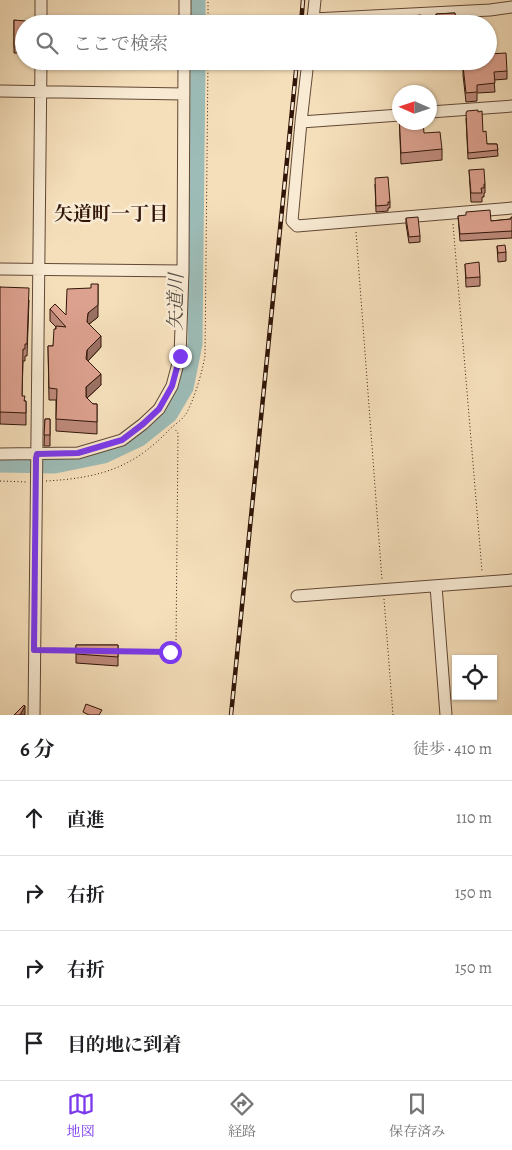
<!DOCTYPE html>
<html lang="ja">
<head>
<meta charset="utf-8">
<style>
	body { margin:0; font-family:Alegreya,"Noto Serif JP",serif; background:#f2f2f2; color:#202124 }
	.controls { position:absolute; right:15px; bottom:15px; display:grid; overflow:hidden; border-radius:0px; box-shadow:0 1px 4px #0004 }
	.controls button { width:45px; height:45px; display:grid; place-items:center; padding:0; border:0; border-bottom:1px solid #e0e0e0; background:#fff; color:#202124; font:25px sans-serif }
	.compass { position:absolute; left:392px; top:85px; width:45px; height:45px; border-radius:50%; background:#fff; box-shadow:0 1px 4px #0004; rotate:273deg }
	.stop { position:absolute; width:15px; height:15px; margin:-11px; border:4px solid #7c3aed; border-radius:50%; background:#fff }
	.stop.end { background:#7c3aed; border-color:#fff; box-shadow:0 1px 5px #0008 }
	.list { margin:0; padding:0; list-style:none }
	h2 { display:flex; justify-content:space-between; align-items:center; height:65px; margin:0; padding:0 20px; font-size:21px }
	h2 small { font-size:16px; font-weight:400; color:#757577 }
	.list li { display:grid; grid-template-columns:32px 1fr auto; gap:15px; align-items:center; box-sizing:border-box; height:75px; padding:0 20px; border-top:1px solid #e0e0e0 }
	.list b { display:block; font-size:19px; white-space:nowrap }
	.list em { font-size:16px; font-style:normal; color:#757577 }
	.icon { flex:none; width:28px; height:28px; fill:none; stroke:currentColor; stroke-width:2; stroke-linecap:round; stroke-linejoin:round }
	.map { position:relative; flex:none; width:512px; height:715px; overflow:hidden }
	.search { position:absolute; background:#fff; box-shadow:0 1px 4px #0004; left:15px; right:15px; top:15px; height:55px; display:flex; align-items:center; gap:12px; box-sizing:border-box; padding:0 18px; border-radius:28px; color:#757577; font-size:19px }
	.sheet { height:365px; background:#fff }
	nav { display:flex; justify-content:space-around; align-items:center; box-sizing:border-box; height:70px; border-top:1px solid #e0e0e0; background:#fff; font-size:14px; color:#757577 }
	nav a { display:grid; justify-items:center; gap:2px }
	nav .on { color:#7c3aed }
	.map>svg:first-child { display:block }
	.lines { fill:none; stroke-linecap:round; stroke-linejoin:round }
	.river { stroke:#9dbcb7; stroke-width:15 }
	.minor-casing { stroke:#614835; stroke-width:13 }
	.path { stroke:#301508; stroke-width:1; stroke-dasharray:1 2.5; stroke-linecap:butt }
	.minor { stroke:#f8ead3; stroke-width:11 }
	.rail-casing { stroke:#301508; stroke-width:4.5 }
	.rail { stroke:#f8ead3; stroke-width:2.5; stroke-dasharray:8; stroke-linecap:butt }
	.wall { fill:#be8a7b; stroke:#301508 }
	.shaded-wall { fill:#9b7164; stroke:#301508 }
	.building { fill:#dda18f; stroke:#301508 }
	.route { stroke:#7c3aed; stroke-width:6 }
	.labels { text-anchor:middle; dominant-baseline:central; stroke-width:5; stroke-linejoin:round; paint-order:stroke }
	.neighbourhood-label { font-size:19px; font-weight:bold; fill:#301508; stroke:#f8ead3 }
	.water-label { font-size:19px; font-style:italic; fill:#564f45; stroke:#f8ead3 }
</style>
</head>
<body>
<div class="map">
<svg width="512" height="715" viewBox="0 0 512 715">
	<rect width="100%" height="100%" fill="#f5dfbb"/>
	<filter id="stains"><feTurbulence type="fractalNoise" baseFrequency=".004" numOctaves="4"/><feColorMatrix values="0 0 0 0 .2 0 0 0 0 .09 0 0 0 0 .02 0 0 0 .5 -.17"/></filter>
	<radialGradient id="worn" r=".72"><stop offset=".6" stop-color="#630" stop-opacity="0"/><stop offset="1" stop-color="#630" stop-opacity=".3"/></radialGradient>
	<g class="lines">
		<path class="river" d="M 198,24 L 198,0
			M 0,465 L 55,466 L 104,456 L 140,439 L 170,415 L 186,388 L 195,344 L 198,61"/>
		<defs>
			<path id="minor" d="M 313,19 L 315,0
				M 41,24 L 41,0
				M 185,24 L 185,0
				M 312,24 L 313,19 L 490,10 L 512,7
				M 0,91 L 184,94
				M 430,112 L 512,106
				M 400,115 L 301,122 L 292,221 L 297,226 L 512,208
				M 301,122 L 308,61
				M 0,269 L 183,271
				M 0,454 L 78,453 L 122,440 L 143,424 L 159,409 L 172,386 L 180,356 L 183,271 L 184,61
				M 436,586 L 446,715
				M 297,596 L 512,580
				M 34,715 L 41,61"/>
		</defs>
		<use href="#minor" class="minor-casing"/>
		<path class="path" d="M 208,24 L 208,0
			M 453,224 L 482,571
			M 356,232 L 382,580
			M 0,481 L 27,482
			M 46,481 C 98,478 132,469 169,430 C 174,425 182,420 186,414 C 194,400 202,373 205,356 L 208,61
			M 384,599 L 393,715
			M 44,650 L 78,650
			M 117,651 L 170,652 L 175,652 L 176,645 L 178,433 L 174,428"/>
		<use href="#minor" class="minor"/>
		<defs>
			<path id="rail" d="M 301,24 L 303,0
				M 231,715 L 297,61"/>
		</defs>
		<use href="#rail" class="rail-casing"/>
		<use href="#rail" class="rail"/>
	</g>
	<path class="wall" d="M 455,13 L 455,22 L 451,23 L 451,24 L 436,24 L 436,14 Z
		M 14,20 L 24,24 L 24,53 L 14,53 Z
		M 376,61 L 423,61 L 387,63 L 387,65 L 380,65 L 379,62 L 376,63 Z
		M 474,61 L 488,61 L 507,71 L 507,79 L 494,80 L 495,92 L 477,93 L 477,101 L 466,102 L 463,75 L 463,66 L 474,66 Z
		M 399,113 L 424,133 L 442,149 L 442,160 L 401,164 Z
		M 466,118 L 483,132 L 487,144 L 497,144 L 498,156 L 468,159 Z
		M 469,170 L 485,184 L 485,193 L 484,193 L 484,197 L 482,197 L 482,202 L 471,202 Z
		M 375,184 L 390,202 L 390,208 L 388,208 L 388,211 L 376,212 Z
		M 458,216 L 491,221 L 511,219 L 512,217 L 512,238 L 460,241 Z
		M 406,218 L 420,236 L 420,242 L 409,243 L 406,224 Z
		M 497,246 L 506,252 L 506,261 L 498,262 Z
		M 465,264 L 480,277 L 480,286 L 466,287 Z
		M 0,287 L 29,300 L 27,356 L 25,356 L 25,361 L 23,361 L 22,396 L 24,401 L 26,401 L 26,425 L 0,424 Z
		M 50,309 L 66,315 L 98,317 L 89,324 L 101,347 L 88,361 L 101,385 L 87,398 L 93,404 L 97,404 L 97,434 L 56,431 L 56,400 L 49,400 L 48,346 L 53,346 L 56,327 L 50,321 Z
		M 45,419 L 50,419 L 50,446 L 44,446 Z
		M 76,645 L 118,645 L 118,666 L 76,663 Z"/>
	<path class="shaded-wall" d="M 98,284 L 98,317 L 88,325 L 87,322 L 88,313 Z
		M 101,336 L 101,347 L 87,362 L 87,350 Z
		M 101,374 L 101,385 L 86,399 L 86,387 Z
		M 25,706 L 25,715 L 20,715 Z"/>
	<path class="building" d="M 455,13 L 455,16 L 451,17 L 451,24 L 436,24 L 436,14 Z
		M 421,15 L 422,24 L 391,24 L 391,23 L 396,23 L 395,21 L 403,20 L 403,17 Z
		M 14,20 L 26,21 L 26,24 L 24,24 L 24,47 L 14,47 Z
		M 506,53 L 507,71 L 494,72 L 495,83 L 477,85 L 477,92 L 466,93 L 463,66 L 474,66 L 474,61 L 488,61 L 488,54 Z
		M 478,110 L 478,112 L 482,111 L 483,132 L 486,131 L 487,144 L 497,144 L 498,150 L 468,153 L 466,113 L 467,111 Z
		M 399,113 L 400,113 L 400,122 L 423,122 L 424,133 L 440,132 L 442,149 L 401,153 Z
		M 484,169 L 485,184 L 484,184 L 484,188 L 481,188 L 482,193 L 471,193 L 469,170 Z
		M 388,177 L 390,202 L 388,202 L 388,205 L 376,206 L 375,178 Z
		M 490,210 L 491,221 L 511,219 L 511,217 L 512,217 L 512,231 L 460,234 L 458,216 L 466,215 L 466,212 Z
		M 418,217 L 420,236 L 409,237 L 406,218 Z
		M 505,245 L 506,252 L 498,253 L 497,246 Z
		M 479,262 L 480,277 L 466,278 L 465,264 Z
		M 91,284 L 98,284 L 98,305 L 88,313 L 87,322 L 101,336 L 87,350 L 86,359 L 101,374 L 86,387 L 86,397 L 93,404 L 97,404 L 97,422 L 56,419 L 57,389 L 49,388 L 48,346 L 53,346 L 54,329 L 56,329 L 56,326 L 66,327 L 50,309 L 55,304 L 66,315 L 67,289 L 91,288 Z
		M 0,287 L 29,288 L 27,344 L 25,344 L 25,349 L 23,349 L 22,396 L 25,396 L 24,401 L 26,401 L 26,413 L 0,412 Z
		M 45,419 L 50,419 L 50,435 L 44,435 Z
		M 76,645 L 118,645 L 118,657 L 76,654 Z
		M 86,704 L 102,710 L 99,715 L 89,715 L 83,712 Z
		M 24,705 L 25,706 L 20,715 L 14,715 Z"/>
	<g class="lines">
		<path class="route" d="M 170,652 L 34,650 L 36,458 L 37,454 L 78,453 L 122,440 L 143,424 L 159,409 L 172,386 L 180,356"/>
	</g>
	<g class="labels">
		<g class="neighbourhood-label">
			<text x="111" y="214">矢道町一丁目</text>
		</g>
		<g class="water-label">
			<text transform="translate(176 302) rotate(-89)">矢道川</text>
		</g>
	</g>
	<rect width="100%" height="100%" filter="url(#stains)"/>
	<rect width="100%" height="100%" fill="url(#worn)"/>
</svg>
<div class="controls">
<button><svg class="icon" aria-label="locate" viewBox="0 0 24 24"><circle cx="12" cy="12" r="6"/><path d="M12 2v4M12 18v4M2 12h4M18 12h4"/></svg></button>
</div>
<svg class="compass" viewBox="-18 -18 36 36"><path d="M0-13l5 13h-10z" fill="#e53935"/><path d="M0 13l5-13h-10z" fill="#757577"/></svg>
<div class="stop" style="left:170px;top:652px"></div>
<div class="stop end" style="left:180px;top:356px"></div>
<div class="search"><svg class="icon" aria-label="search" viewBox="0 0 24 24"><circle cx="10" cy="10" r="6"/><path d="M15 15l6 6"/></svg>ここで検索</div>
</div>
<section class="sheet">
<h2>6 分<small>徒歩 · 410 m</small></h2>
<ul class="list">
<li><svg class="icon" aria-label="ahead" viewBox="0 0 24 24"><path d="M12 20V5M6 11l6-6 6 6"/></svg><div><b>直進</b></div><em>110 m</em></li>
<li><svg class="icon" aria-label="right" viewBox="0 0 24 24"><path d="M7 20v-9h11M14 6l5 5-5 5"/></svg><div><b>右折</b></div><em>150 m</em></li>
<li><svg class="icon" aria-label="right" viewBox="0 0 24 24"><path d="M7 20v-9h11M14 6l5 5-5 5"/></svg><div><b>右折</b></div><em>150 m</em></li>
<li><svg class="icon" aria-label="arrive" viewBox="0 0 24 24"><path d="M6 21V4h12l-3 4 3 4H6"/></svg><div><b>目的地に到着</b></div></li>
</ul>
</section>
<nav>
<a class="on"><svg class="icon" aria-label="map" viewBox="0 0 24 24"><path d="M3 6l6-2 6 2 6-2v14l-6 2-6-2-6 2zM9 4v14M15 6v14"/></svg>地図</a>
<a><svg class="icon" aria-label="directions" viewBox="0 0 24 24"><path d="M12 3l9 9-9 9-9-9zM9 14v-3h6M13 9l2 2-2 2"/></svg>経路</a>
<a><svg class="icon" aria-label="saved" viewBox="0 0 24 24"><path d="M7 4h10v16l-5-4-5 4z"/></svg>保存済み</a>
</nav>
</body>
</html>
